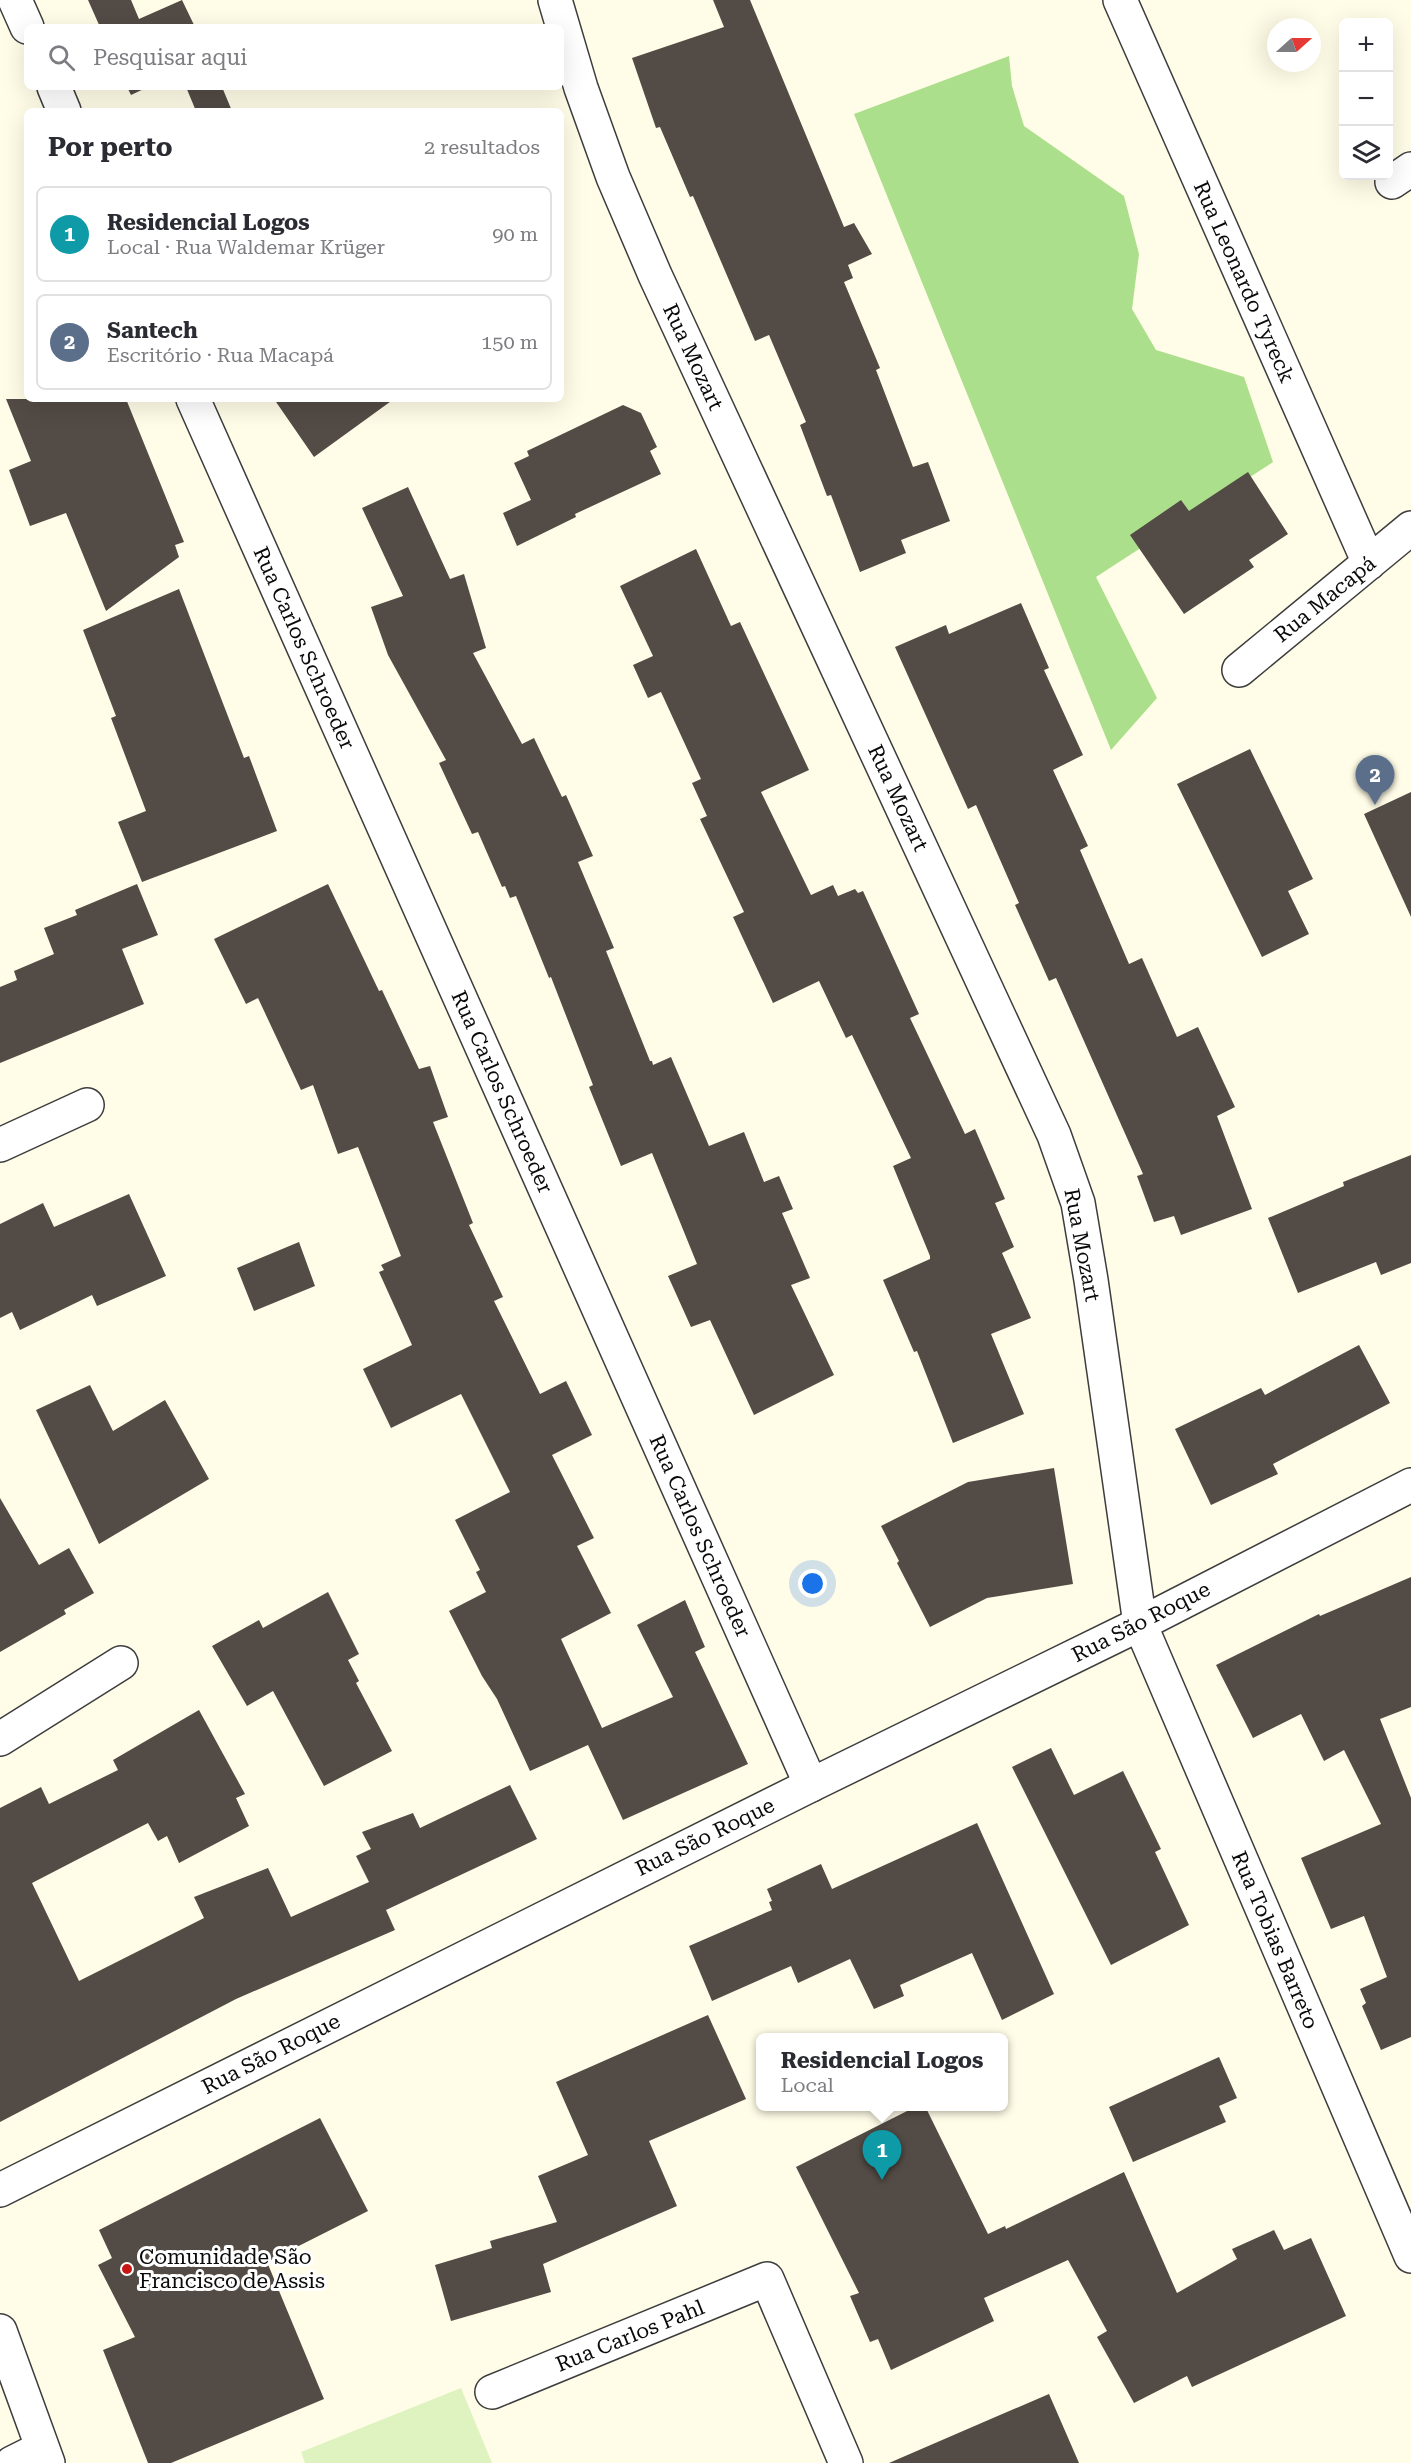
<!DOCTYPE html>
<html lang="pt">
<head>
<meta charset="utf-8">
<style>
	body { margin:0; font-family:"Roboto Serif",serif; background:#f7f7f7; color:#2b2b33 }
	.controls { position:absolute; right:18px; top:18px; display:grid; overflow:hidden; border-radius:9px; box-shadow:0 6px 24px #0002 }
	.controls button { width:54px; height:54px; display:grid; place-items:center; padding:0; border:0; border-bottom:2px solid #e1e1e2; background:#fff; color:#2b2b33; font:30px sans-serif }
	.compass { position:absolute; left:1267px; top:18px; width:54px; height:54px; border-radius:50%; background:#fff; box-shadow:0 6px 24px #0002; rotate:69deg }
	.you { position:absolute; left:813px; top:1584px; width:21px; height:21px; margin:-15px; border:4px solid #fff; border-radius:50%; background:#1a73e8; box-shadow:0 0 0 9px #1a73e833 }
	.badge { display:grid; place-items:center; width:39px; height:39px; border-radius:50%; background:#0b8043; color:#fff; font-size:20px; font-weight:700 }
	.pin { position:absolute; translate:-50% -50px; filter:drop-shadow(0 2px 3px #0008) }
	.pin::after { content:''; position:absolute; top:32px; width:21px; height:18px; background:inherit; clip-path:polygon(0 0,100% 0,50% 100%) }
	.popup { position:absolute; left:756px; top:2033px; width:252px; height:78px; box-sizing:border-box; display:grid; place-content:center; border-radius:9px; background:#fff; filter:drop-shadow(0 2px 4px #0005); font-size:20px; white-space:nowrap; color:#7c7c81 }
	.popup b { font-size:22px; color:#2b2b33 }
	.popup::after { content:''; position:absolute; left:50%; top:100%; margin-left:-12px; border:12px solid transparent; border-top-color:#fff }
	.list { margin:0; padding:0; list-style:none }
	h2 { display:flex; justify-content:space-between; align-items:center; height:78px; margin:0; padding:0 24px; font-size:26px }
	h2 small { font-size:20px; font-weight:400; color:#7c7c81 }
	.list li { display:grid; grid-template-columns:39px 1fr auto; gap:18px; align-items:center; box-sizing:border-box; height:96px; margin:0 12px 12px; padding:0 12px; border:2px solid #e1e1e2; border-radius:9px }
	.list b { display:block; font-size:22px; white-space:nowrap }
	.list p { margin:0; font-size:20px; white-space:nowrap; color:#7c7c81 }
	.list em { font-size:20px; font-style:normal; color:#7c7c81 }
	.icon { flex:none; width:33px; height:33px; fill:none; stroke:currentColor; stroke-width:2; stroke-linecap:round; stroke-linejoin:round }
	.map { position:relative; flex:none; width:1411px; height:2463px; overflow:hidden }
	.search { position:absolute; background:#fff; box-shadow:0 6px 24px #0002; left:24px; top:24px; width:540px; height:66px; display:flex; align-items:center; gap:15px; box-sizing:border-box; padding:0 21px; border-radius:9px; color:#7c7c81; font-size:22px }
	.panel { position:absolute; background:#fff; box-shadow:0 6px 24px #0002; left:24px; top:108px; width:540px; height:294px; border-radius:9px }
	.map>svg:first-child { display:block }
	.forest { fill:#acdf8b }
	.pitch { fill:#def3c0 }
	.building { fill:#534b45 }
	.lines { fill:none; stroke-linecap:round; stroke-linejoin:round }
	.minor-casing { stroke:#3d3d3d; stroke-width:36 }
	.tertiary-casing { stroke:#3d3d3d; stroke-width:36 }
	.minor { stroke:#fff; stroke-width:33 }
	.tertiary { stroke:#fff; stroke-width:33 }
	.poi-dot { fill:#c51816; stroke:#fff; stroke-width:2 }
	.labels { text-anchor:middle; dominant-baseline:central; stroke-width:6; stroke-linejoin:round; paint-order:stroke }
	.street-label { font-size:21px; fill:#0a0a0a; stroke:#fff }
	.poi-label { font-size:21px; fill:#0a0a0a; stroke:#fff; text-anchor:start }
</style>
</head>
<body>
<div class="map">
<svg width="1411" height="2463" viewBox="0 0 1411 2463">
	<rect width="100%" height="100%" fill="#fffce7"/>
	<path class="forest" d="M 1009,56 L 1012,86 L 1024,126 L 1124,196 L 1139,254 L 1132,309 L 1156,350 L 1244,377 L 1273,462 L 1096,577 L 1157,698 L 1111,750 L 854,114 Z"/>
	<path class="pitch" d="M 461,2388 L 492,2463 L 305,2463 L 301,2452 Z"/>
	<path class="building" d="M 88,0 L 131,0 L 139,19 L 182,0 L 195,27 L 100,27 Z
		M 713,0 L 750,0 L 844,227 L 854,223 L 872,254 L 848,265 L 853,278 L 844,282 L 880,368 L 876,370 L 913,467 L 928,462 L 950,521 L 901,540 L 906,553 L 860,572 L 831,495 L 827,496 L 800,425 L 806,422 L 769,335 L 755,341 L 693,196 L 690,197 L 660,127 L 656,128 L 632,58 L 724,27 Z
		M 127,87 L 148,87 L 131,95 Z
		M 186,87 L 222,87 L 232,111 L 196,111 Z
		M 6,399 L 126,399 L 184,542 L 175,545 L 179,557 L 106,611 L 66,513 L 30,526 L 9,470 L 31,461 Z
		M 274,399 L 394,399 L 314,457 Z
		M 623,405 L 641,413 L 657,447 L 650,451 L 661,474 L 575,514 L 576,517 L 517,546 L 503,513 L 531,500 L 514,463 L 529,456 L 527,451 Z
		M 1248,472 L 1288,534 L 1249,560 L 1254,567 L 1184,614 L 1130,535 L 1181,500 L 1189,511 Z
		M 408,487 L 450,579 L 464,574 L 486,648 L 473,653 L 522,744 L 534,738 L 562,797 L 566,795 L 593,856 L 578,862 L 614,948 L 606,951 L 650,1061 L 652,1061 L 653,1065 L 671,1057 L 709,1146 L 744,1132 L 764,1182 L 779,1176 L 793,1209 L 782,1213 L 810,1278 L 791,1285 L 834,1375 L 754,1415 L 710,1320 L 691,1327 L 668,1276 L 697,1264 L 652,1153 L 621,1166 L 589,1087 L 593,1085 L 551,977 L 549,978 L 516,896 L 510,898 L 505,886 L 502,887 L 478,832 L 472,834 L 439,763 L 446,760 L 388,655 L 371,607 L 403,596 L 362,508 Z
		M 696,549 L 731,626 L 740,622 L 809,770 L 761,792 L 811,895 L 833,885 L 838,896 L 855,889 L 858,893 L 863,891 L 919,1014 L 910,1018 L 965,1134 L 975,1129 L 1005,1199 L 995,1203 L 1014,1247 L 1002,1253 L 1031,1318 L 991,1334 L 1024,1414 L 953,1443 L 917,1351 L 914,1352 L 883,1280 L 930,1259 L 930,1256 L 893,1166 L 911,1158 L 852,1035 L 846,1038 L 819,981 L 773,1003 L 733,917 L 744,912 L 700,819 L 707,816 L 692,783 L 701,779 L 661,692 L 648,698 L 633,665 L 653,656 L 620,586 Z
		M 179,589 L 244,758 L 249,756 L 277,831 L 142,882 L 118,822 L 146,811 L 111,718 L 116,716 L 83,630 Z
		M 1021,603 L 1049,668 L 1044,670 L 1083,755 L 1053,770 L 1088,846 L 1080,850 L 1129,964 L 1142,958 L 1177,1037 L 1198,1027 L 1235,1107 L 1217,1116 L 1252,1209 L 1181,1235 L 1174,1216 L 1154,1222 L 1137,1176 L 1143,1174 L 1056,978 L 1049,981 L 1015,905 L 1019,903 L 976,805 L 968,809 L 895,647 L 946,625 L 949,634 Z
		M 1250,749 L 1313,879 L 1288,891 L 1309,934 L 1262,957 L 1177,784 Z
		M 1411,792 L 1411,917 L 1364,814 Z
		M 137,884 L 158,935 L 122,949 L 144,1004 L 0,1063 L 0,987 L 17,980 L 14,971 L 54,954 L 44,928 L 77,915 L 75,910 Z
		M 328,884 L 379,991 L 382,990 L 419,1069 L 430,1066 L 448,1117 L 433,1122 L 473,1223 L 469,1225 L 503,1297 L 494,1301 L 540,1394 L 566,1381 L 592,1435 L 552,1455 L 594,1538 L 577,1546 L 611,1613 L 561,1639 L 602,1728 L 673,1697 L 637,1625 L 685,1600 L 705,1647 L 695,1652 L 748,1764 L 623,1820 L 588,1745 L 530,1771 L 497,1699 L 482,1676 L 449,1611 L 486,1592 L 476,1572 L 480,1570 L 455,1520 L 510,1492 L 461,1394 L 391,1428 L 363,1369 L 412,1345 L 379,1272 L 384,1270 L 381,1265 L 401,1256 L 358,1147 L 338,1154 L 313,1085 L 301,1090 L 258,998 L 246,1004 L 214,939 Z
		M 1411,1155 L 1411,1263 L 1381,1275 L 1376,1262 L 1298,1293 L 1268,1218 L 1344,1186 L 1343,1182 Z
		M 129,1194 L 166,1276 L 97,1306 L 92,1295 L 20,1330 L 12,1312 L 0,1318 L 0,1224 L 43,1203 L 54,1227 Z
		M 299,1242 L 315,1286 L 254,1311 L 237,1268 Z
		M 1359,1345 L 1390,1403 L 1273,1464 L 1278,1474 L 1211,1505 L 1175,1429 L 1261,1388 L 1265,1395 Z
		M 90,1385 L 113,1431 L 165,1400 L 209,1479 L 99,1544 L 36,1410 Z
		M 1054,1468 L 1073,1584 L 987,1598 L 930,1627 L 897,1563 L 899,1561 L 881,1526 L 968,1482 Z
		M 0,1498 L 39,1565 L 69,1548 L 94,1593 L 64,1610 L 66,1614 L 0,1652 Z
		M 1411,1577 L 1411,1707 L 1380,1719 L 1411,1798 L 1411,2037 L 1381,2050 L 1362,2006 L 1366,2003 L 1360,1989 L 1387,1977 L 1364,1916 L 1331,1929 L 1301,1858 L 1381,1824 L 1344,1750 L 1324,1761 L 1301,1714 L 1253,1738 L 1216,1665 L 1319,1614 L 1320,1616 Z
		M 328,1592 L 359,1654 L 348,1660 L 359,1681 L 356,1683 L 392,1751 L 324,1786 L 273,1691 L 247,1706 L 212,1646 L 259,1620 L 263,1628 Z
		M 199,1710 L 245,1794 L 236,1798 L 249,1826 L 179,1863 L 167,1836 L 158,1841 L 148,1823 L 32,1883 L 79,1981 L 204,1918 L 194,1897 L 268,1868 L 291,1917 L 369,1882 L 356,1856 L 371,1849 L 362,1832 L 413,1813 L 420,1828 L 510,1785 L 537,1839 L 386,1910 L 395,1930 L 236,1999 L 0,2122 L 0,1808 L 41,1787 L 49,1804 L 118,1770 L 113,1760 Z
		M 1051,1748 L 1074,1795 L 1123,1771 L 1161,1849 L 1155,1852 L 1189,1925 L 1111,1965 L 1012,1767 Z
		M 977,1823 L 1054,1994 L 1002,2020 L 972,1953 L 900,1985 L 904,1996 L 874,2009 L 850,1959 L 798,1983 L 791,1966 L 712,2001 L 689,1946 L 772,1910 L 769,1902 L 772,1901 L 767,1889 L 821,1864 L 832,1889 Z
		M 708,2015 L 746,2099 L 649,2141 L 677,2206 L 543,2264 L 551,2292 L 451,2321 L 435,2265 L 492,2248 L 490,2241 L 557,2222 L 538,2176 L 588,2155 L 556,2082 Z
		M 1219,2057 L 1237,2098 L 1219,2106 L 1226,2122 L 1133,2162 L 1109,2107 Z
		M 917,2106 L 925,2106 L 988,2234 L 1005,2226 L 1006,2229 L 1124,2172 L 1177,2293 L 1237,2259 L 1232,2249 L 1274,2230 L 1284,2250 L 1311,2238 L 1346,2316 L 1192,2387 L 1187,2376 L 1134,2403 L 1097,2337 L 1107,2331 L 1068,2260 L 984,2298 L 994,2321 L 891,2370 L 878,2339 L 870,2342 L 850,2296 L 859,2293 L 796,2167 Z
		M 320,2118 L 368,2211 L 267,2262 L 324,2399 L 171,2463 L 148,2463 L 103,2350 L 135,2337 L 98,2265 L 112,2258 L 99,2230 Z
		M 1049,2394 L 1079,2463 L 889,2463 L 993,2418 Z"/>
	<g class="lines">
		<defs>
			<path id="minor" d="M 15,0 L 27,27
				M 555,0 L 581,88 L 613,177 L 655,275 L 1054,1135 L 1078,1203 L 1091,1280 L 1140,1624 L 1411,2256
				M 1120,0 L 1369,563
				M 54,87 L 64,111
				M 1392,182 L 1411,169
				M 193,399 L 811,1785
				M 1239,670 L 1411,528
				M 0,1145 L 87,1105
				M 0,1739 L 121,1663
				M 492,2392 L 767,2279 L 846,2463
				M 12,2463 L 42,2448"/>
			<path id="tertiary" d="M 0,2190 L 811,1785 L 1140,1624 L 1411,1485
				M 0,2331 L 48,2463"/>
		</defs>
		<use href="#minor" class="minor-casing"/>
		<use href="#tertiary" class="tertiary-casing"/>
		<use href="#minor" class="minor"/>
		<use href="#tertiary" class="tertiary"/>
	</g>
	<circle class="poi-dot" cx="127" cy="2269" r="6"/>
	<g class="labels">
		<g class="street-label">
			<text transform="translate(1244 282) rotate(66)">Rua Leonardo Tyreck</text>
			<text transform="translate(693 357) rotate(65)">Rua Mozart</text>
			<text transform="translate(1325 599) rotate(-39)">Rua Macapá</text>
			<text transform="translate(304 648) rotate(66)">Rua Carlos Schroeder</text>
			<text transform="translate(898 798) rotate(65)">Rua Mozart</text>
			<text transform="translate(502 1092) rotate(66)">Rua Carlos Schroeder</text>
			<text transform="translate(1082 1245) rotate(79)">Rua Mozart</text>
			<text transform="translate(700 1536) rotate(66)">Rua Carlos Schroeder</text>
			<text transform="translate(1141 1622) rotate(-27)">Rua São Roque</text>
			<text transform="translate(705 1837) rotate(-26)">Rua São Roque</text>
			<text transform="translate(1275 1940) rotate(67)">Rua Tobias Barreto</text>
			<text transform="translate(271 2054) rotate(-27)">Rua São Roque</text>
			<text transform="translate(630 2336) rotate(-22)">Rua Carlos Pahl</text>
		</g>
		<g class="poi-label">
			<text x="139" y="2257">Comunidade São<tspan x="139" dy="24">Francisco de Assis</tspan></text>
		</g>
	</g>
</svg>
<div class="controls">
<button>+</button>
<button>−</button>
<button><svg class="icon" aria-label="layers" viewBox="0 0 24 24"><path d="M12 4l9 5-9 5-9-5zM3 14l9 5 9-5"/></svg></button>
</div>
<svg class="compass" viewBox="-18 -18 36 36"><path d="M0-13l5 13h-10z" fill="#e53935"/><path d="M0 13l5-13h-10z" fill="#7c7c81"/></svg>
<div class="you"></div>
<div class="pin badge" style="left:882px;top:2180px;background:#0f9aa8">1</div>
<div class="popup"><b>Residencial Logos</b>Local</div>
<div class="pin badge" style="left:1375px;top:805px;background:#5c6f8a">2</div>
<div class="search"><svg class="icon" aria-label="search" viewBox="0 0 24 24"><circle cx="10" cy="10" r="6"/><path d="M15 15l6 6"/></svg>Pesquisar aqui</div>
<section class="panel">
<h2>Por perto<small>2 resultados</small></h2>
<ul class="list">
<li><span class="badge" style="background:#0f9aa8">1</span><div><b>Residencial Logos</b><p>Local · Rua Waldemar Krüger</p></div><em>90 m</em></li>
<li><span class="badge" style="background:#5c6f8a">2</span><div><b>Santech</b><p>Escritório · Rua Macapá</p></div><em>150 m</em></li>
</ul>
</section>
</div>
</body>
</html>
